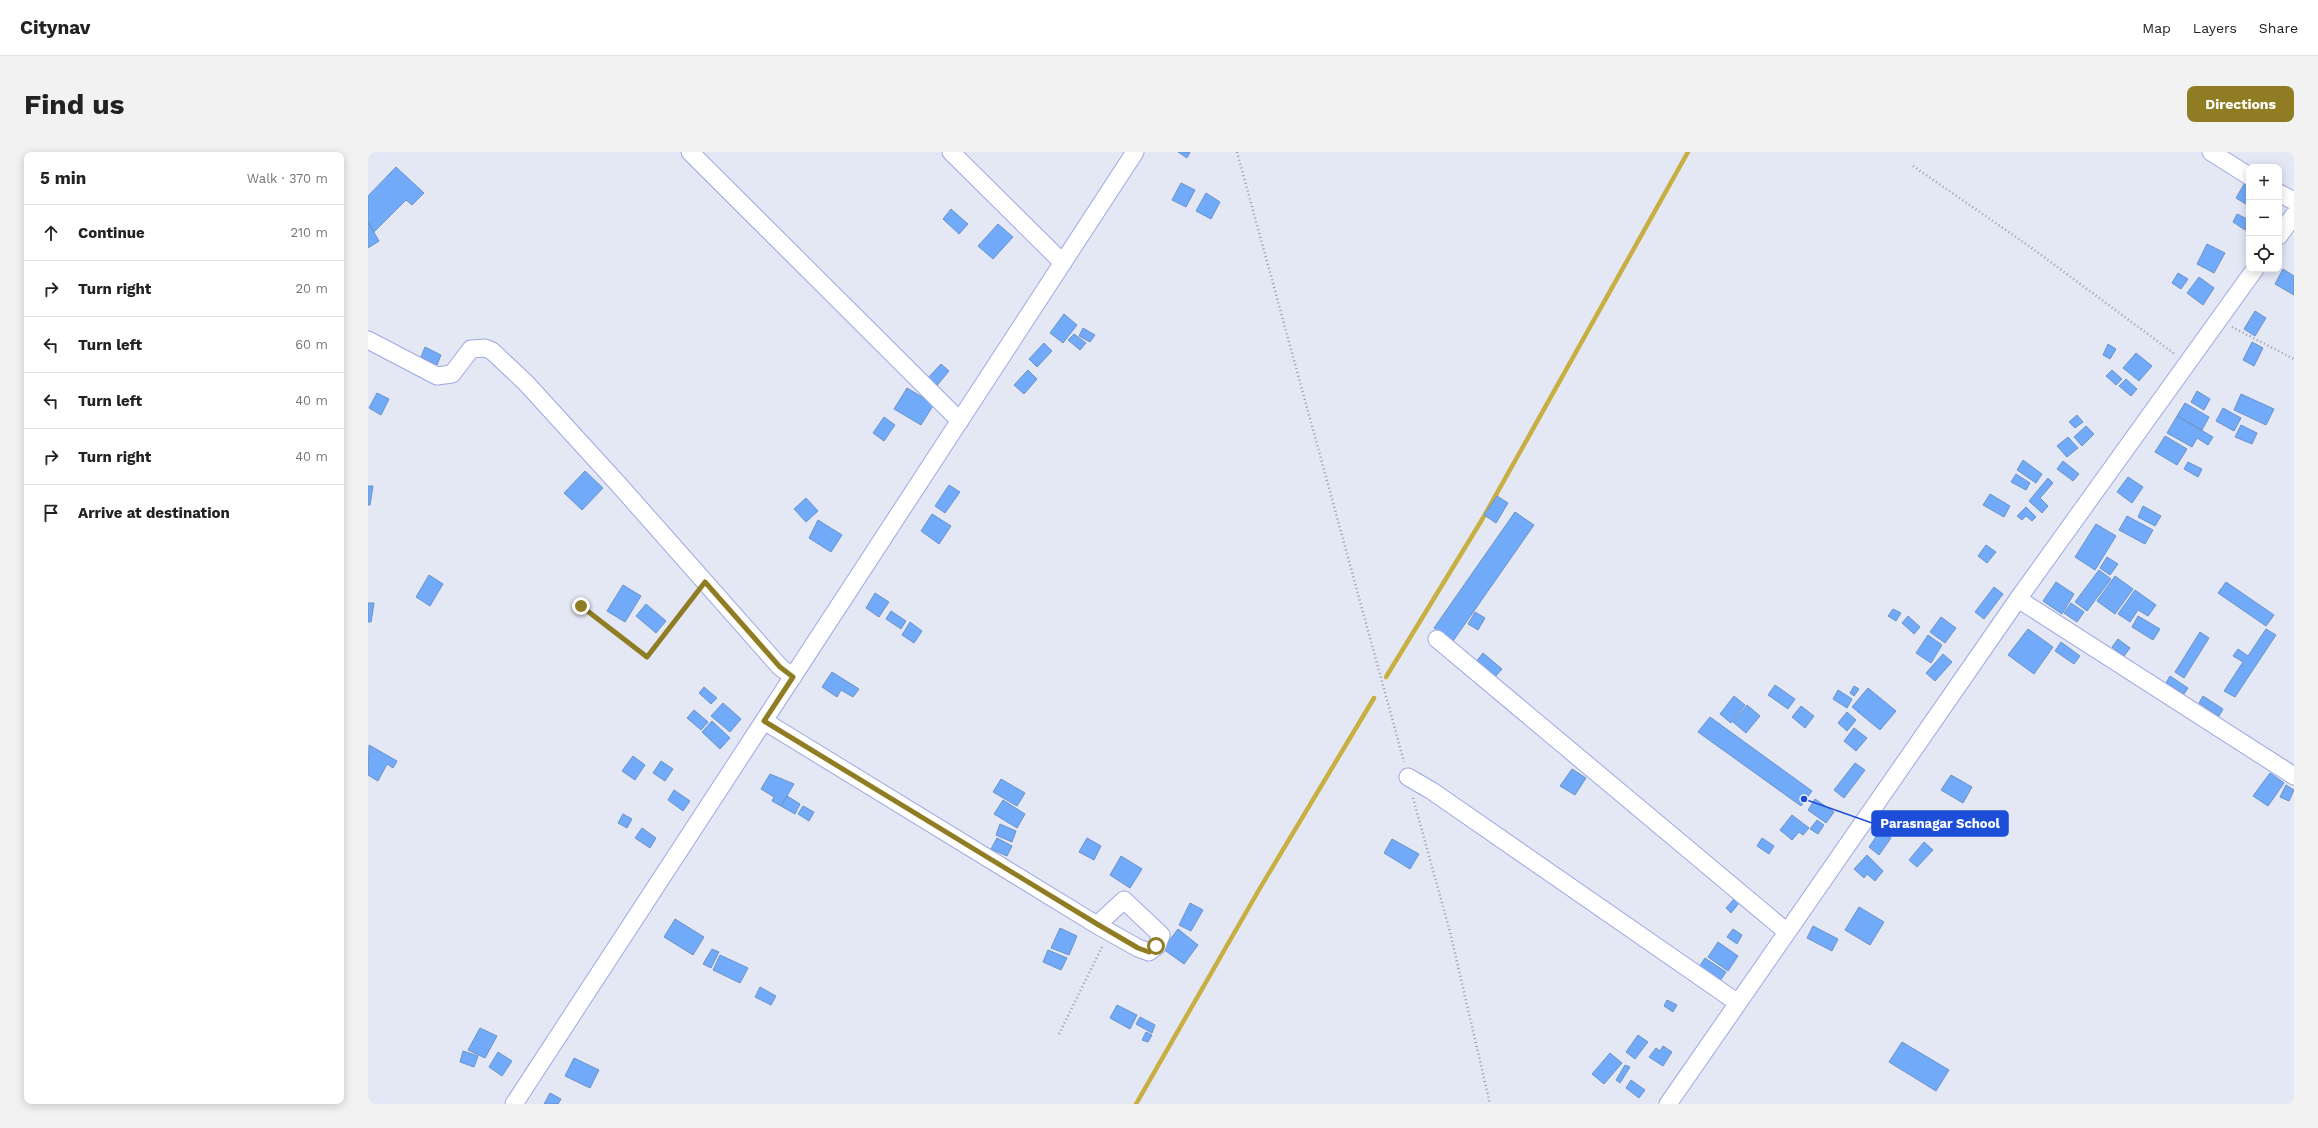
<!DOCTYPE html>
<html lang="en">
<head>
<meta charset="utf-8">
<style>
	body { margin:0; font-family:"Work Sans",sans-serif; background:#f2f2f2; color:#222 }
	.controls { position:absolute; right:12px; top:12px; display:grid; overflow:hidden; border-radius:8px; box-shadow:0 2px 10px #0003 }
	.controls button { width:36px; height:36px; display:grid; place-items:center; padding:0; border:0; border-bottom:1px solid #e0e0e0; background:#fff; color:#222; font:20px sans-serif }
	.stop { position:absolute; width:12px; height:12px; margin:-9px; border:3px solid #907c22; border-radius:50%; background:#fff }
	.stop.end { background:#907c22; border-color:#fff; box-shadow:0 1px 4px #0008 }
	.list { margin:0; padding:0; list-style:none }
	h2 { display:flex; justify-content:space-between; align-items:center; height:52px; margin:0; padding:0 16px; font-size:17px }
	h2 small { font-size:13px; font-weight:400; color:#767676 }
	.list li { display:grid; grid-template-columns:26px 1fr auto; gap:12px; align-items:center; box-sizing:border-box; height:56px; padding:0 16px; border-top:1px solid #e0e0e0 }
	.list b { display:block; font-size:15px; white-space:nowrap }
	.list em { font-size:13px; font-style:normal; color:#767676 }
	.icon { flex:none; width:22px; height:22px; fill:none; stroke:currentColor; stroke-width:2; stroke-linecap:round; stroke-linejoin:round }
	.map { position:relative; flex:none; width:1926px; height:952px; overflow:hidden; border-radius:8px }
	header { display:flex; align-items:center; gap:24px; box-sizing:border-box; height:56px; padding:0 20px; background:#fff; border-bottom:1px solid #e0e0e0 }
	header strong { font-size:19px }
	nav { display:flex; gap:22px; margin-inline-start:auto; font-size:14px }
	.intro { display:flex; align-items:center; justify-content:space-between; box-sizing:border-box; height:96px; padding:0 24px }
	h1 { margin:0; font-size:28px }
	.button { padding:10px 18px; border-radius:8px; background:#907c22; color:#fff; font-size:14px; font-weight:700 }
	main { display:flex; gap:24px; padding:0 24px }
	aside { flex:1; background:#fff; border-radius:8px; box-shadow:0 2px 10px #0003 }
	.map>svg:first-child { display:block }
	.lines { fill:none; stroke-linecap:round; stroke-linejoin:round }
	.stream { stroke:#c8af41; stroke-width:4.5 }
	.building { fill:#70aaf9; stroke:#6d93c6 }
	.minor-casing { stroke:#9da8e4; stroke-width:19 }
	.path { stroke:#979bac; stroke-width:2.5; stroke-dasharray:1 3; stroke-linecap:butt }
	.minor { stroke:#fff; stroke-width:17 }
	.route { stroke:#907c22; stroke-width:5 }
	.leader { fill:none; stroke:#1d4ed8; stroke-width:1.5 }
	.callout-dot { fill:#1d4ed8; stroke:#f5f5f5; stroke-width:1.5 }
	.callout { fill:#1d4ed8; stroke:#1d4ed8; stroke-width:1.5 }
	.callout-label { font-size:13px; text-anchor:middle; font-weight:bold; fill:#fff }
</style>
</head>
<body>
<header>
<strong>Citynav</strong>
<nav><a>Map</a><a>Layers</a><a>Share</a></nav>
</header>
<div class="intro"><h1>Find us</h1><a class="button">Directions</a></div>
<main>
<aside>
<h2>5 min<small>Walk · 370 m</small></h2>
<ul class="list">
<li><svg class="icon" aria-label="ahead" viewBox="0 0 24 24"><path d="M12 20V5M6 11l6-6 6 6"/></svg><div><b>Continue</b></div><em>210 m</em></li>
<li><svg class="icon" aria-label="right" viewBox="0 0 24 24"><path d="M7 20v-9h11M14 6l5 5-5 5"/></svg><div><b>Turn right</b></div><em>20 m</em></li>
<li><svg class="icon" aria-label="left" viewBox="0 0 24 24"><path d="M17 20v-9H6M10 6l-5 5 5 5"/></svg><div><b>Turn left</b></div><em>60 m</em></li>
<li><svg class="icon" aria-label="left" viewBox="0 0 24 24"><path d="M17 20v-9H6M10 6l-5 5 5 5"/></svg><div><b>Turn left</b></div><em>40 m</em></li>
<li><svg class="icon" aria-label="right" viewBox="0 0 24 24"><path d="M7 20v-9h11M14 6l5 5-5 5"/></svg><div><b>Turn right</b></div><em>40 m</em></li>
<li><svg class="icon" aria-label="arrive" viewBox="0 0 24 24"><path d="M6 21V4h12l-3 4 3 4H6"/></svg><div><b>Arrive at destination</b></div></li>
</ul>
</aside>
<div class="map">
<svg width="1926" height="952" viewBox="0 0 1926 952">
	<rect width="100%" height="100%" fill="#e4e7f4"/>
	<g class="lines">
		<path class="stream" d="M 1018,525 L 1115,366 L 1320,0
			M 768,952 L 892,736 L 1006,546"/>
	</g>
	<path class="building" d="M 810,0 L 822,0 L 819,6 Z
		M 28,15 L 56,41 L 44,53 L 38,48 L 6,80 L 0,70 L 0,44 Z
		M 1879,27 L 1881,28 L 1881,54 L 1868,46 Z
		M 813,31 L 827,38 L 818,55 L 804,48 Z
		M 838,41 L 852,50 L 843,67 L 828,59 Z
		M 583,57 L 600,72 L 591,82 L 575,67 Z
		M 1869,62 L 1881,68 L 1877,78 L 1865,70 Z
		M 0,70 L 11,89 L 0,96 Z
		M 630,72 L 645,85 L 625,107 L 610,94 Z
		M 1839,92 L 1857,101 L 1846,121 L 1829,112 Z
		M 1915,117 L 1926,124 L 1926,143 L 1907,132 Z
		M 1810,121 L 1820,127 L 1813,137 L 1804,131 Z
		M 1831,125 L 1846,136 L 1835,153 L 1819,141 Z
		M 1887,159 L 1898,166 L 1887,184 L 1876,177 Z
		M 696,162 L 709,173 L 695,191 L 682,181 Z
		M 715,176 L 727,183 L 722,190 L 711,184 Z
		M 706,182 L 718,191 L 712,198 L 700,188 Z
		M 1884,190 L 1895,196 L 1886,214 L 1875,208 Z
		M 676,191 L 684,199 L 669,215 L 661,207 Z
		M 1740,192 L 1748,197 L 1742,207 L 1735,203 Z
		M 57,195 L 73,203 L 69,213 L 53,205 Z
		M 1768,201 L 1784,214 L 1771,229 L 1755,216 Z
		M 573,212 L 581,219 L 567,236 L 558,228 Z
		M 660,218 L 669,227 L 656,242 L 646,233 Z
		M 1744,218 L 1754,227 L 1748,233 L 1738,224 Z
		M 1758,227 L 1769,237 L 1763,244 L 1751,234 Z
		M 539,236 L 566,252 L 553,273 L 526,257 Z
		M 1829,239 L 1842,247 L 1836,258 L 1823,250 Z
		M 9,241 L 21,247 L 13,263 L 1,256 Z
		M 1873,242 L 1906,257 L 1898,273 L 1866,258 Z
		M 1817,251 L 1841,265 L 1834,278 L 1809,264 Z
		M 1855,256 L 1873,266 L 1866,279 L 1848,269 Z
		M 1709,263 L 1715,270 L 1707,276 L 1701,270 Z
		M 1809,264 L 1845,285 L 1840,293 L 1829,286 L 1824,295 L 1799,281 Z
		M 516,265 L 527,273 L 516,289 L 505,281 Z
		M 1873,273 L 1889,281 L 1884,292 L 1867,285 Z
		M 1718,274 L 1726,282 L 1714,294 L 1706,285 Z
		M 1797,284 L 1819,297 L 1809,313 L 1787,300 Z
		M 1700,285 L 1710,296 L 1699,305 L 1689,294 Z
		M 1655,308 L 1674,322 L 1668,331 L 1649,318 Z
		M 1695,309 L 1711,322 L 1705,329 L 1689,317 Z
		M 1820,310 L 1834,317 L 1830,325 L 1816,317 Z
		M 217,319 L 235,336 L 214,358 L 196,341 Z
		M 1648,322 L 1662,331 L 1658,338 L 1643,330 Z
		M 1760,325 L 1775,335 L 1764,351 L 1749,340 Z
		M 1680,326 L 1685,331 L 1672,346 L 1680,354 L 1674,361 L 1661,349 Z
		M 581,333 L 592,340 L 577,361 L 567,354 Z
		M 0,334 L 5,334 L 2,353 L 0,353 Z
		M 1622,342 L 1642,354 L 1636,365 L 1615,353 Z
		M 1129,344 L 1140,351 L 1128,371 L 1116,363 Z
		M 438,346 L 450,359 L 438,370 L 426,357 Z
		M 1775,354 L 1793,364 L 1787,374 L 1770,365 Z
		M 1658,355 L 1668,365 L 1664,369 L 1658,364 L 1654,368 L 1649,364 Z
		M 1147,360 L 1166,373 L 1085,489 L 1066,476 Z
		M 564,362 L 583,374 L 571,392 L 553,379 Z
		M 1759,364 L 1785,378 L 1777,392 L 1751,378 Z
		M 450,368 L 474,383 L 463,400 L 441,386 Z
		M 1728,372 L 1748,384 L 1727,418 L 1707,405 Z
		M 1618,393 L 1628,400 L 1619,411 L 1610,404 Z
		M 1739,405 L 1750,412 L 1742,423 L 1732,416 Z
		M 1731,418 L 1743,427 L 1719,459 L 1707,450 Z
		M 61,423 L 75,432 L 62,454 L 48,445 Z
		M 1747,424 L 1765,437 L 1747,462 L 1729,449 Z
		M 1688,430 L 1706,442 L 1694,462 L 1675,449 Z
		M 1858,430 L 1906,463 L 1898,474 L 1850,441 Z
		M 255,433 L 273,444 L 257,470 L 239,459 Z
		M 1626,435 L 1635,442 L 1616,467 L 1607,460 Z
		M 1767,438 L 1788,453 L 1780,464 L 1770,458 L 1762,470 L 1750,462 Z
		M 507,441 L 521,450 L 511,465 L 498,456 Z
		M 0,451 L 6,451 L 3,470 L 0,470 Z
		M 1703,451 L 1716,460 L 1709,470 L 1696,461 Z
		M 278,452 L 298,469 L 288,481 L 268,464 Z
		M 1525,457 L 1533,461 L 1528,469 L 1520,464 Z
		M 523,459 L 538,469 L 533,477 L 518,467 Z
		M 1107,460 L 1117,466 L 1110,478 L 1100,472 Z
		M 1540,464 L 1552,475 L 1546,482 L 1534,471 Z
		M 1770,464 L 1792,477 L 1785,488 L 1764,475 Z
		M 1573,465 L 1588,476 L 1577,491 L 1562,480 Z
		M 542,470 L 554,479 L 546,491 L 534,483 Z
		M 1660,477 L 1685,495 L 1666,522 L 1640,503 Z
		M 1898,477 L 1908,483 L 1867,545 L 1856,539 L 1875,510 L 1865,504 L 1870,497 L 1880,504 Z
		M 1832,480 L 1841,486 L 1816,526 L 1807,520 Z
		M 1560,483 L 1574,493 L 1563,511 L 1548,501 Z
		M 1750,487 L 1762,496 L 1756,504 L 1744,495 Z
		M 1693,490 L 1712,504 L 1706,512 L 1687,499 Z
		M 1115,501 L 1134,517 L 1126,526 L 1108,510 Z
		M 1575,502 L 1584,510 L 1567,529 L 1558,521 Z
		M 464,520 L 491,537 L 485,545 L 473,538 L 469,545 L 454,535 Z
		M 1802,524 L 1820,536 L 1816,542 L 1798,531 Z
		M 1407,533 L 1427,547 L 1420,557 L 1400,543 Z
		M 1486,534 L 1491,537 L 1486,544 L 1482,541 Z
		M 336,535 L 349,546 L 343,552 L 331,541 Z
		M 1500,536 L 1528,559 L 1512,578 L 1484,555 Z
		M 1470,538 L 1484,547 L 1479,556 L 1465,547 Z
		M 1366,544 L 1377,553 L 1363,571 L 1352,562 Z
		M 1835,544 L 1855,557 L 1851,564 L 1831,551 Z
		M 355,551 L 373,567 L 362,580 L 343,564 Z
		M 1379,553 L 1392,564 L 1378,581 L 1365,570 Z
		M 1433,554 L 1446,564 L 1437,576 L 1424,565 Z
		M 326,558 L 340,570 L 333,578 L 319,566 Z
		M 1479,560 L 1488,568 L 1479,579 L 1470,571 Z
		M 1342,565 L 1444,639 L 1433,654 L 1330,580 Z
		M 344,569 L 362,586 L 352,597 L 334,580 Z
		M 1486,576 L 1499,586 L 1488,599 L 1476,589 Z
		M 1,593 L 29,609 L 25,616 L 19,612 L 10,629 L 0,623 Z
		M 265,604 L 277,613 L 267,628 L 254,619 Z
		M 293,609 L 305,617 L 297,629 L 285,621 Z
		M 1487,611 L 1497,618 L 1476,646 L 1466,638 Z
		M 1204,617 L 1218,626 L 1207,643 L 1192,634 Z
		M 1902,621 L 1916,631 L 1900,654 L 1885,644 Z
		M 402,622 L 426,632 L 413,654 L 404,649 L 406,645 L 393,637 Z
		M 1583,623 L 1604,635 L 1595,651 L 1573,638 Z
		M 633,627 L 657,641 L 649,654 L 625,640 Z
		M 1918,633 L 1926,638 L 1921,649 L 1912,645 Z
		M 306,638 L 322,649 L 315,659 L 300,648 Z
		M 419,644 L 432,652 L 427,662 L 413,654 Z
		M 1447,647 L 1466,660 L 1458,671 L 1440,658 Z
		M 635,648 L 657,662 L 649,676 L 626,662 Z
		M 435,654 L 446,660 L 441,669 L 430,662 Z
		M 255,662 L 264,667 L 259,676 L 250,671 Z
		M 1424,663 L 1441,676 L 1435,683 L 1431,680 L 1424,688 L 1412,678 Z
		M 1449,668 L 1456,673 L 1450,682 L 1442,677 Z
		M 632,672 L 648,679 L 644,690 L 628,683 Z
		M 274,676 L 288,686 L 282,696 L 267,686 Z
		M 1512,679 L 1523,686 L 1511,703 L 1501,695 Z
		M 629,686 L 644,694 L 639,704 L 623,697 Z
		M 719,686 L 733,694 L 726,708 L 711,700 Z
		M 1394,686 L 1406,694 L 1401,702 L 1389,694 Z
		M 1024,687 L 1051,702 L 1042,717 L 1016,701 Z
		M 1556,690 L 1565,698 L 1549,715 L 1541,708 Z
		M 1499,703 L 1515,719 L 1507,729 L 1499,722 L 1496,726 L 1486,717 Z
		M 753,704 L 774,717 L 762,736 L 742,723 Z
		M 1366,747 L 1371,751 L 1363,761 L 1358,756 Z
		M 822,751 L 835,758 L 823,779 L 811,773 Z
		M 1491,755 L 1516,770 L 1502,793 L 1477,778 Z
		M 307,767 L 336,785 L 325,803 L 296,785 Z
		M 1445,774 L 1470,787 L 1464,799 L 1439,786 Z
		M 692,776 L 709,784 L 701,803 L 683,796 Z
		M 810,777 L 830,793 L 816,812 L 795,797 Z
		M 1365,777 L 1374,783 L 1369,792 L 1359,785 Z
		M 1350,790 L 1370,804 L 1360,819 L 1340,805 Z
		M 344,797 L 351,800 L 343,816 L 335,812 Z
		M 680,798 L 699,806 L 693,818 L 675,810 Z
		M 352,803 L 380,816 L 372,831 L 345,818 Z
		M 1337,806 L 1358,820 L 1348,835 L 1327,821 Z
		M 392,835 L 408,844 L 403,853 L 387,845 Z
		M 1299,848 L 1309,853 L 1305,860 L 1296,854 Z
		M 749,853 L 769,863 L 762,877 L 742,866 Z
		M 772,865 L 787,873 L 784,881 L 768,872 Z
		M 112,876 L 129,884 L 117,906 L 100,898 Z
		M 778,880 L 784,883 L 780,890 L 774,888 Z
		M 1270,883 L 1280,890 L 1267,907 L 1258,900 Z
		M 1534,890 L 1581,918 L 1568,939 L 1521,910 Z
		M 1295,894 L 1304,900 L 1295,914 L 1281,905 L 1288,896 L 1292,899 Z
		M 95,899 L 110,904 L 106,915 L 92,910 Z
		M 130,900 L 144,909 L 134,924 L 121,915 Z
		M 1242,901 L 1254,911 L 1236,932 L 1224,922 Z
		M 206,906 L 231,918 L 222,936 L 197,924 Z
		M 1257,913 L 1262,915 L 1252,931 L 1248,928 Z
		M 1263,928 L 1277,938 L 1271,946 L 1258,936 Z
		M 182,941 L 193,947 L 190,952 L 176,952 Z"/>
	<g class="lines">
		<defs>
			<path id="minor" d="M 322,0 L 592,269
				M 583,0 L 695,111
				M 1843,0 L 1881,24
				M 1911,41 L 1926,49
				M 1911,84 L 1926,63
				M 0,188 L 69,224 L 84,222 L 103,197 L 117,196 L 124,199 L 158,231 L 252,334 L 412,515 L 425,525
				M 1650,447 L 1926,624
				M 1069,487 L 1419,780
				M 396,569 L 729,773 L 756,748 L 793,783 L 789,794 L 781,800 L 770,796 L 729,773
				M 1040,625 L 1064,639 L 1370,851
				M 146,952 L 767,0
				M 1300,952 L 1650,447 L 1887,117"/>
		</defs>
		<use href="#minor" class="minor-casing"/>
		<path class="path" d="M 869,0 L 1036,610
			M 1545,14 L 1661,94 L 1808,203
			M 1864,175 L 1926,207
			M 213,454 L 279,505 L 328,442
			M 1045,646 L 1082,780 L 1122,952
			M 691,882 L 735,793"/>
		<use href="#minor" class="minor"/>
	</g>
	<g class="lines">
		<path class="route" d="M 213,454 L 279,505 L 337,430 L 412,515 L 425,525 L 396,569 L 729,772 L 770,796 L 781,800 L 788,794"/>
	</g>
	<path class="leader" d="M1436 647L1504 671"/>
	<circle class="callout-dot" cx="1436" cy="647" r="4"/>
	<rect class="callout" x="1504" y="659" width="136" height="25" rx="4"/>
	<g class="callout-label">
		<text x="1572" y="676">Parasnagar School</text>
	</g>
</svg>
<div class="controls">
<button>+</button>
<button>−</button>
<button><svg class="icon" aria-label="locate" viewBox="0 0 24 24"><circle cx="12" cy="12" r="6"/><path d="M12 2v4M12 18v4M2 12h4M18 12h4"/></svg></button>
</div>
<div class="stop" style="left:788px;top:794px"></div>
<div class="stop end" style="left:213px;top:454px"></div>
</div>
</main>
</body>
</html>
